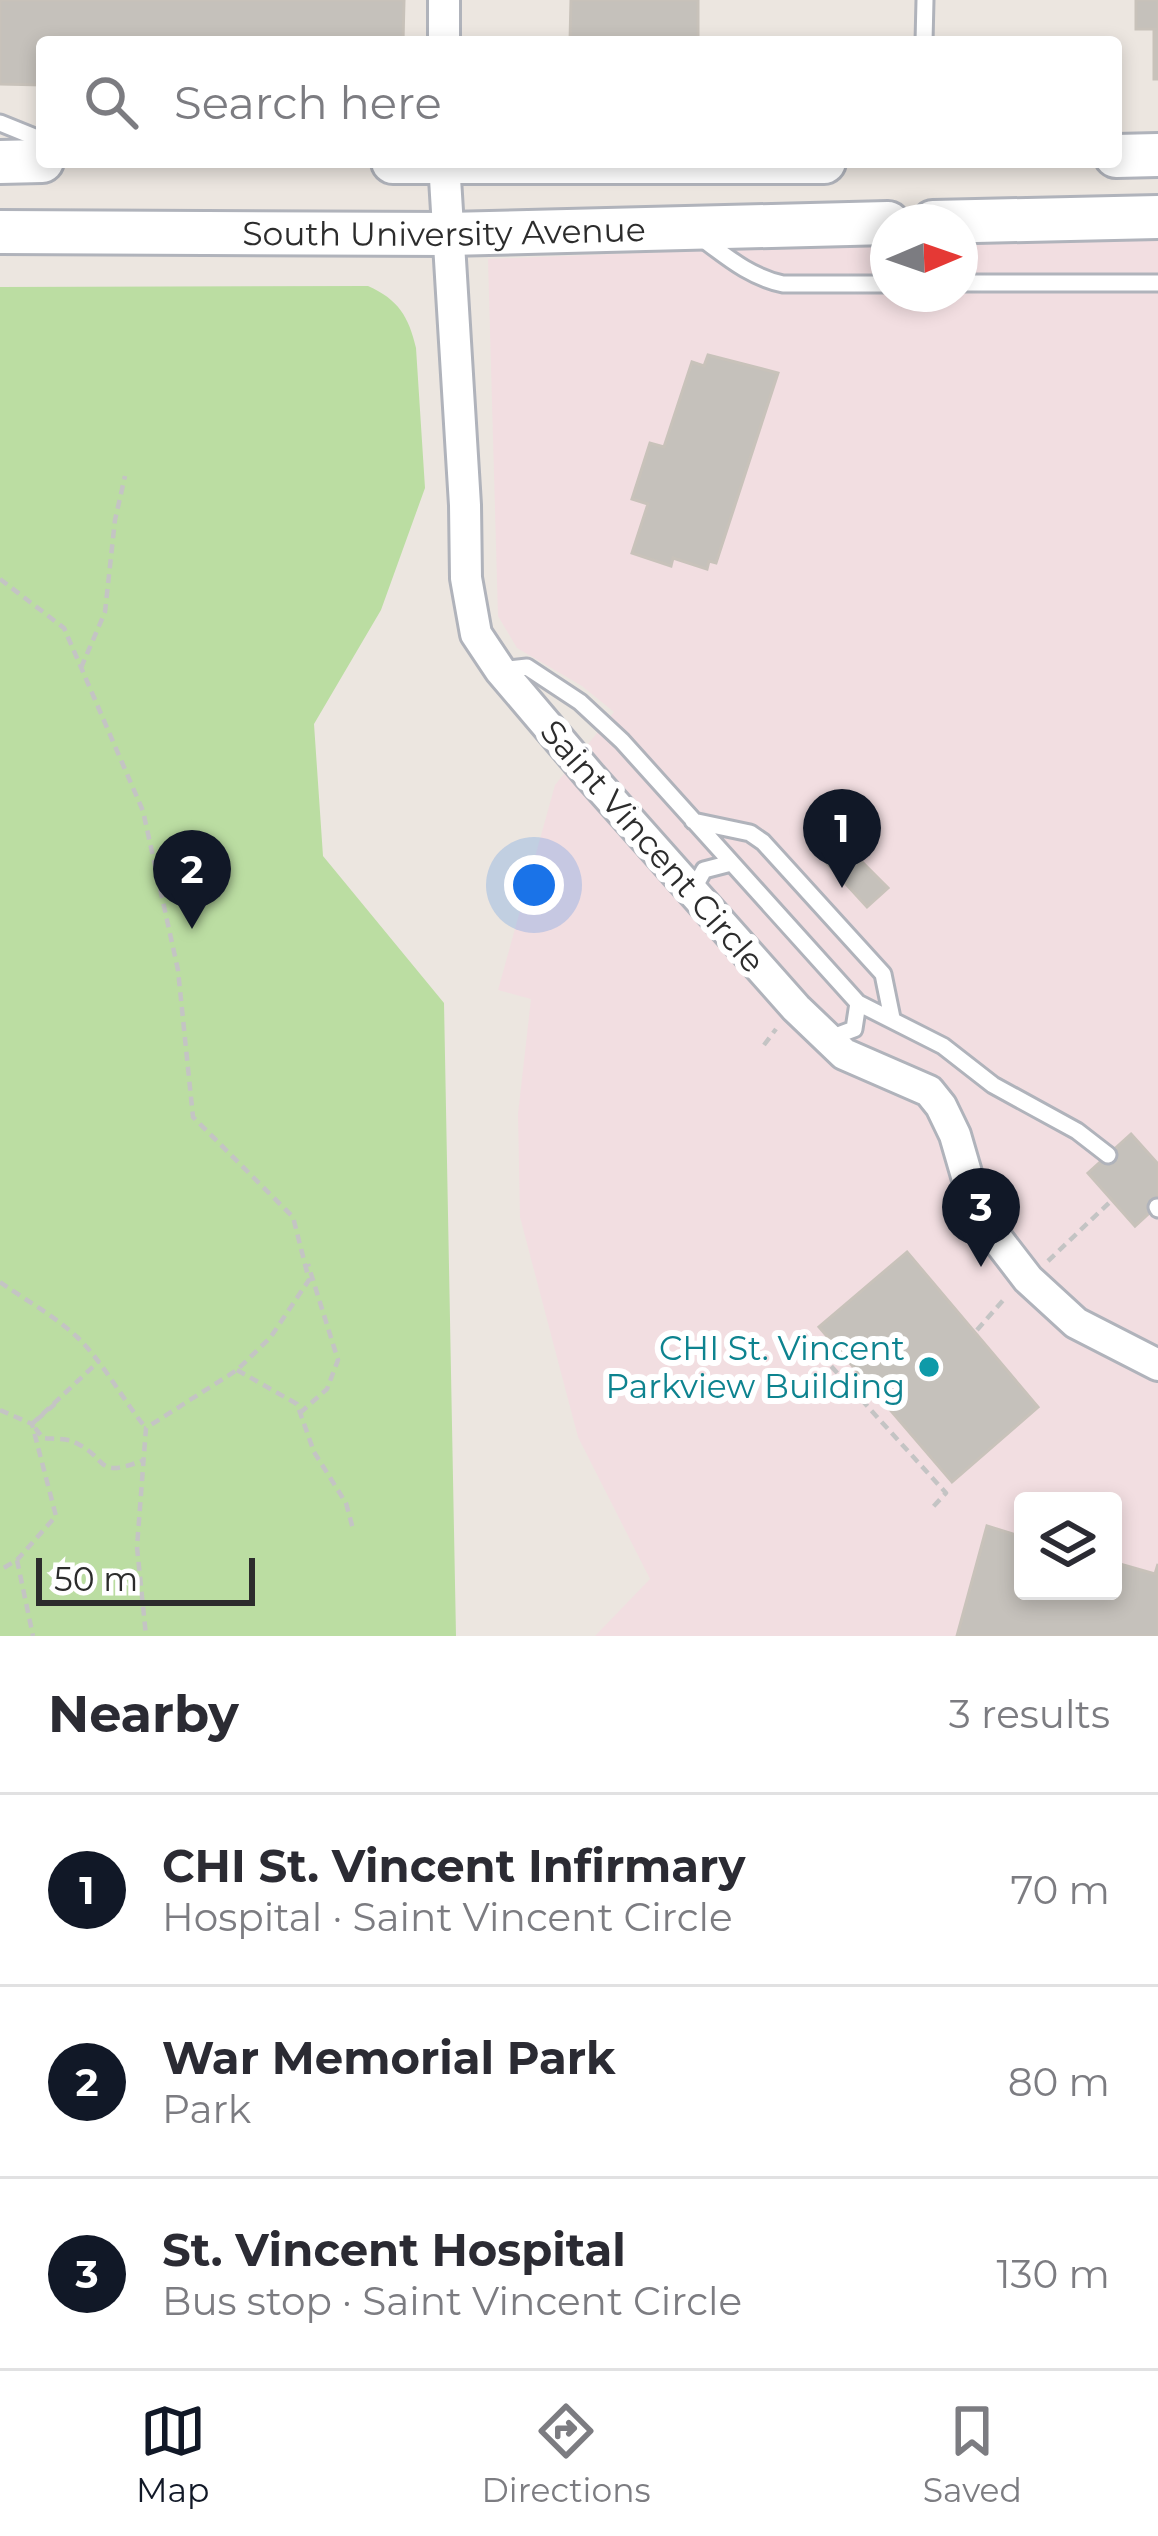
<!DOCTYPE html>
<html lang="en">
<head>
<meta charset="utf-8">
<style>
	body { margin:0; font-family:Montserrat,sans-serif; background:#f7f7f7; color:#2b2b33 }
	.controls { position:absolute; right:36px; bottom:36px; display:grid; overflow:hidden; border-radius:12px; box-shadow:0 6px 18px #0003 }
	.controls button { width:108px; height:108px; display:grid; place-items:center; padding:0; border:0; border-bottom:3px solid #e1e1e2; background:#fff; color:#2b2b33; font:60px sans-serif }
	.compass { position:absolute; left:870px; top:204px; width:108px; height:108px; border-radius:50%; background:#fff; box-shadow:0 6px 18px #0003; rotate:88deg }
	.scale { position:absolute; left:36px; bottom:30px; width:219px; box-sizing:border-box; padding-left:12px; border:6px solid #2c2c2c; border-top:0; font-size:33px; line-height:42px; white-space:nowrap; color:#2c2c2c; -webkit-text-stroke:9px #fff; paint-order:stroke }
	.you { position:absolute; left:534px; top:885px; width:42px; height:42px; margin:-30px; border:9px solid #fff; border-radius:50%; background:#1a73e8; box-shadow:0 0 0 18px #1a73e833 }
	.badge { display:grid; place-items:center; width:78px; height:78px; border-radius:50%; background:#111827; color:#fff; font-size:39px; font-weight:700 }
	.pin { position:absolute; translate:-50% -99px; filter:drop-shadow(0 3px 6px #0008) }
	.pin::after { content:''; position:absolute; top:63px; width:42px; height:36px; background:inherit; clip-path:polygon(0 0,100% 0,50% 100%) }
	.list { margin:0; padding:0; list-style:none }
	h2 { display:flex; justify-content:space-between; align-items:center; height:156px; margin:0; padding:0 48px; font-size:51px }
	h2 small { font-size:39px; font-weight:400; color:#7c7c81 }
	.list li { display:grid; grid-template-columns:78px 1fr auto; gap:36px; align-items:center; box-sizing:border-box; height:192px; padding:0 48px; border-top:3px solid #e1e1e2 }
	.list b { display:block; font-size:45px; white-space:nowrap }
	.list p { margin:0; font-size:39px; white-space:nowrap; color:#7c7c81 }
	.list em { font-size:39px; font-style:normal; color:#7c7c81 }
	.icon { flex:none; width:66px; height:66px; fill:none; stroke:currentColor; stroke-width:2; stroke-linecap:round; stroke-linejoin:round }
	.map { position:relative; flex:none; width:1158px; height:1636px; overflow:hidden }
	.search { position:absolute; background:#fff; box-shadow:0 6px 18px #0003; left:36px; right:36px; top:36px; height:132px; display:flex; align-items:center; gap:30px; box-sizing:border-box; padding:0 42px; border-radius:12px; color:#7c7c81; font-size:45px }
	.sheet { height:732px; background:#fff }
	nav { display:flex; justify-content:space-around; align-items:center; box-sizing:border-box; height:168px; border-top:3px solid #e1e1e2; background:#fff; font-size:33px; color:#7c7c81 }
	nav a { display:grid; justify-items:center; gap:6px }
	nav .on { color:#111827 }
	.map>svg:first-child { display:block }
	.medical { fill:#f2dee1; fill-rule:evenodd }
	.green { fill:#bbdda2 }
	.building { fill:#c5c1bb; stroke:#c8c2ba; stroke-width:3 }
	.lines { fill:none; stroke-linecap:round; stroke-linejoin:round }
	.service-casing { stroke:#b0b3bb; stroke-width:21 }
	.minor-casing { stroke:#b0b3bb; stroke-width:36 }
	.secondary-casing { stroke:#b0b3bb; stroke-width:48 }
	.path { stroke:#c4c4c4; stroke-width:4.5; stroke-dasharray:9 6; stroke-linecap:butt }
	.service { stroke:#fff; stroke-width:15 }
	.minor { stroke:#fff; stroke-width:30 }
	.secondary { stroke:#fff; stroke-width:42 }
	.culture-dot { fill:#0f9aa8; stroke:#fff; stroke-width:4.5 }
	.labels { text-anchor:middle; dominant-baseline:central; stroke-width:12; stroke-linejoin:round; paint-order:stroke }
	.street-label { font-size:33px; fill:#2c2c2c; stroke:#fff }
	.culture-label { font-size:33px; fill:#0d838f; stroke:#fff; text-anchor:end }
</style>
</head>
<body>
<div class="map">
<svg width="1158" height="1636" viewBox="0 0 1158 1636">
	<rect width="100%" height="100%" fill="#ece6e0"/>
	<path class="medical" d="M 1158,240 L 1158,1636 L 595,1636 L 650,1579 L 578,1437 L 520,1217 L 518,1114 L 531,999 L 498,990 L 555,785 L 614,712 L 582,686 L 517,648 L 498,616 L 488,259 L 888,243 L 888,294 L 960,294 L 960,242 ZM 1023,1501 L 1113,1501 L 1113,1591 L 1023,1591 Z"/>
	<path class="green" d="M 368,286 C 398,299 409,317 416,348 L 425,488 L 381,610 L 314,724 L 323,856 L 444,1003 L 456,1636 L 0,1636 L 0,287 Z"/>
	<path class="building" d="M 0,0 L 404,0 L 403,42 L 42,42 L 42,85 L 0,84 Z
		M 571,0 L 698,0 L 698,42 L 570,42 Z
		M 1136,0 L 1158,0 L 1158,79 L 1154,79 L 1154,29 L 1136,29 Z
		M 708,355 L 778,373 L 716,563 L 709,561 L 707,569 L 673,558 L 671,566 L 632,553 L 648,504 L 632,499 L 650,443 L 664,447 L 692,362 L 704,366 Z
		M 831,831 L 888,888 L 867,907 L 812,847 Z
		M 1131,1134 L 1158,1164 L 1158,1205 L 1135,1226 L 1088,1173 Z
		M 907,1252 L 1038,1407 L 952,1482 L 819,1327 Z
		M 987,1526 L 1023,1537 L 1023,1591 L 1113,1591 L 1113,1562 L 1155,1574 L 1158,1564 L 1158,1636 L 957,1636 Z"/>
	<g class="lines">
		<defs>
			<path id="service" d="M 924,42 L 925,0
				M 0,123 L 42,140
				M 700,237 C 727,257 750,277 783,284 L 888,284
				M 960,283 L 1158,283
				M 500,670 L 527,667 L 580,702 L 622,741 L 858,1003 L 943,1046 L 993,1085 L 1077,1131 L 1108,1155
				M 693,821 L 750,833 L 763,842 L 883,974 L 892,1018
				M 693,890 L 704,870 L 731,863
				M 830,1038 L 854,1029 L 858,1003
				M 1157,1207 L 1158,1209"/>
			<path id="minor" d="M 444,42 L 444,0
				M 444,162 L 465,505 L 466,578 L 476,634 L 500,670 L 590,776 L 796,1008 L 844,1054 L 929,1091 L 941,1106 L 955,1135 L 978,1214 L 1028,1279 L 1076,1323 L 1158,1365"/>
			<g id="secondary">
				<path d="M 1116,156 L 1158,155"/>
				<path d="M 0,162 L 42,161"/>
				<path d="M 393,162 L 824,162"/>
				<path d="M 933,222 L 1158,217"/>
				<path id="s1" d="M 0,232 L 448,234 L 888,223"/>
			</g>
		</defs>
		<use href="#service" class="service-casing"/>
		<use href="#minor" class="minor-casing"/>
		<use href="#secondary" class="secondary-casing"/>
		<path class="path" d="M 0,579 L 64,628 L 143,811 L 178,970 L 193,1117 L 293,1217 L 309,1280 L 270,1338 L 237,1370 L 146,1428 L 137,1547 L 146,1636
			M 81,668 L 105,612 L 115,520 L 125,476
			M 764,1045 L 776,1029
			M 1048,1261 L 1112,1200
			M 0,1282 C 25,1300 55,1316 77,1337 C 104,1363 122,1399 146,1428
			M 977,1330 L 1005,1298
			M 801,1333 L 946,1493 L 931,1509
			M 237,1370 L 297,1404 L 314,1452 L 346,1503 L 353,1529
			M 55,1404 L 32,1424 L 99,1361
			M 0,1410 L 32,1424 L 56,1516 L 17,1560 L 0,1570
			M 300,1413 L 327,1389 L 338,1360 L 308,1264
			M 35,1428 L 43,1438 C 52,1439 66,1438 74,1442 C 110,1458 93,1480 144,1460
			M 17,1560 L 33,1636"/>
		<use href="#service" class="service"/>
		<use href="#minor" class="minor"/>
		<use href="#secondary" class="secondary"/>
	</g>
	<circle class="culture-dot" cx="929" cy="1367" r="12"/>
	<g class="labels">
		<g class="street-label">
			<text stroke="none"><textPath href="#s1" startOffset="444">South University Avenue</textPath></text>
			<text transform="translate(653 846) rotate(49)">Saint Vincent Circle</text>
		</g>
		<g class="culture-label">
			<text x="905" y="1348">CHI St. Vincent<tspan x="905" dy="38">Parkview Building</tspan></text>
		</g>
	</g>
</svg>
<div class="controls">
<button><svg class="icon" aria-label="layers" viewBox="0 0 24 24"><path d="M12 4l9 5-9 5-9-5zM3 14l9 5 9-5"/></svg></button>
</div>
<svg class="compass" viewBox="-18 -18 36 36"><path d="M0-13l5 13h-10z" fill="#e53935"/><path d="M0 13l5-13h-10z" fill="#7c7c81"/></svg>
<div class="scale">50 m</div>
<div class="you"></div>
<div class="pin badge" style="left:842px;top:888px">1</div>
<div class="pin badge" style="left:192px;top:929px">2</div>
<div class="pin badge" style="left:981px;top:1267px">3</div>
<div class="search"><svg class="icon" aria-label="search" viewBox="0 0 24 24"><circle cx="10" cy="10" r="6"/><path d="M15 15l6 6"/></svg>Search here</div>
</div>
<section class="sheet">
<h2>Nearby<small>3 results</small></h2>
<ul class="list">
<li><span class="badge">1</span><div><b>CHI St. Vincent Infirmary</b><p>Hospital · Saint Vincent Circle</p></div><em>70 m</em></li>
<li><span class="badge">2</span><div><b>War Memorial Park</b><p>Park</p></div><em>80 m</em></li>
<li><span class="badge">3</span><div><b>St. Vincent Hospital</b><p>Bus stop · Saint Vincent Circle</p></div><em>130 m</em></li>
</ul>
</section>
<nav>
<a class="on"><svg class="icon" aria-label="map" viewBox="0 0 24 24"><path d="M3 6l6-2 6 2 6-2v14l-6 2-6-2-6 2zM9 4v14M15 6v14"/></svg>Map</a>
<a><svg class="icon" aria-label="directions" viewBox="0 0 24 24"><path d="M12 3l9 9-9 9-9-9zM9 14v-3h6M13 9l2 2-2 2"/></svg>Directions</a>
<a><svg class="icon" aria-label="saved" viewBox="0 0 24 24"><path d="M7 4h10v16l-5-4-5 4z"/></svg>Saved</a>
</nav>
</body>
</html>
